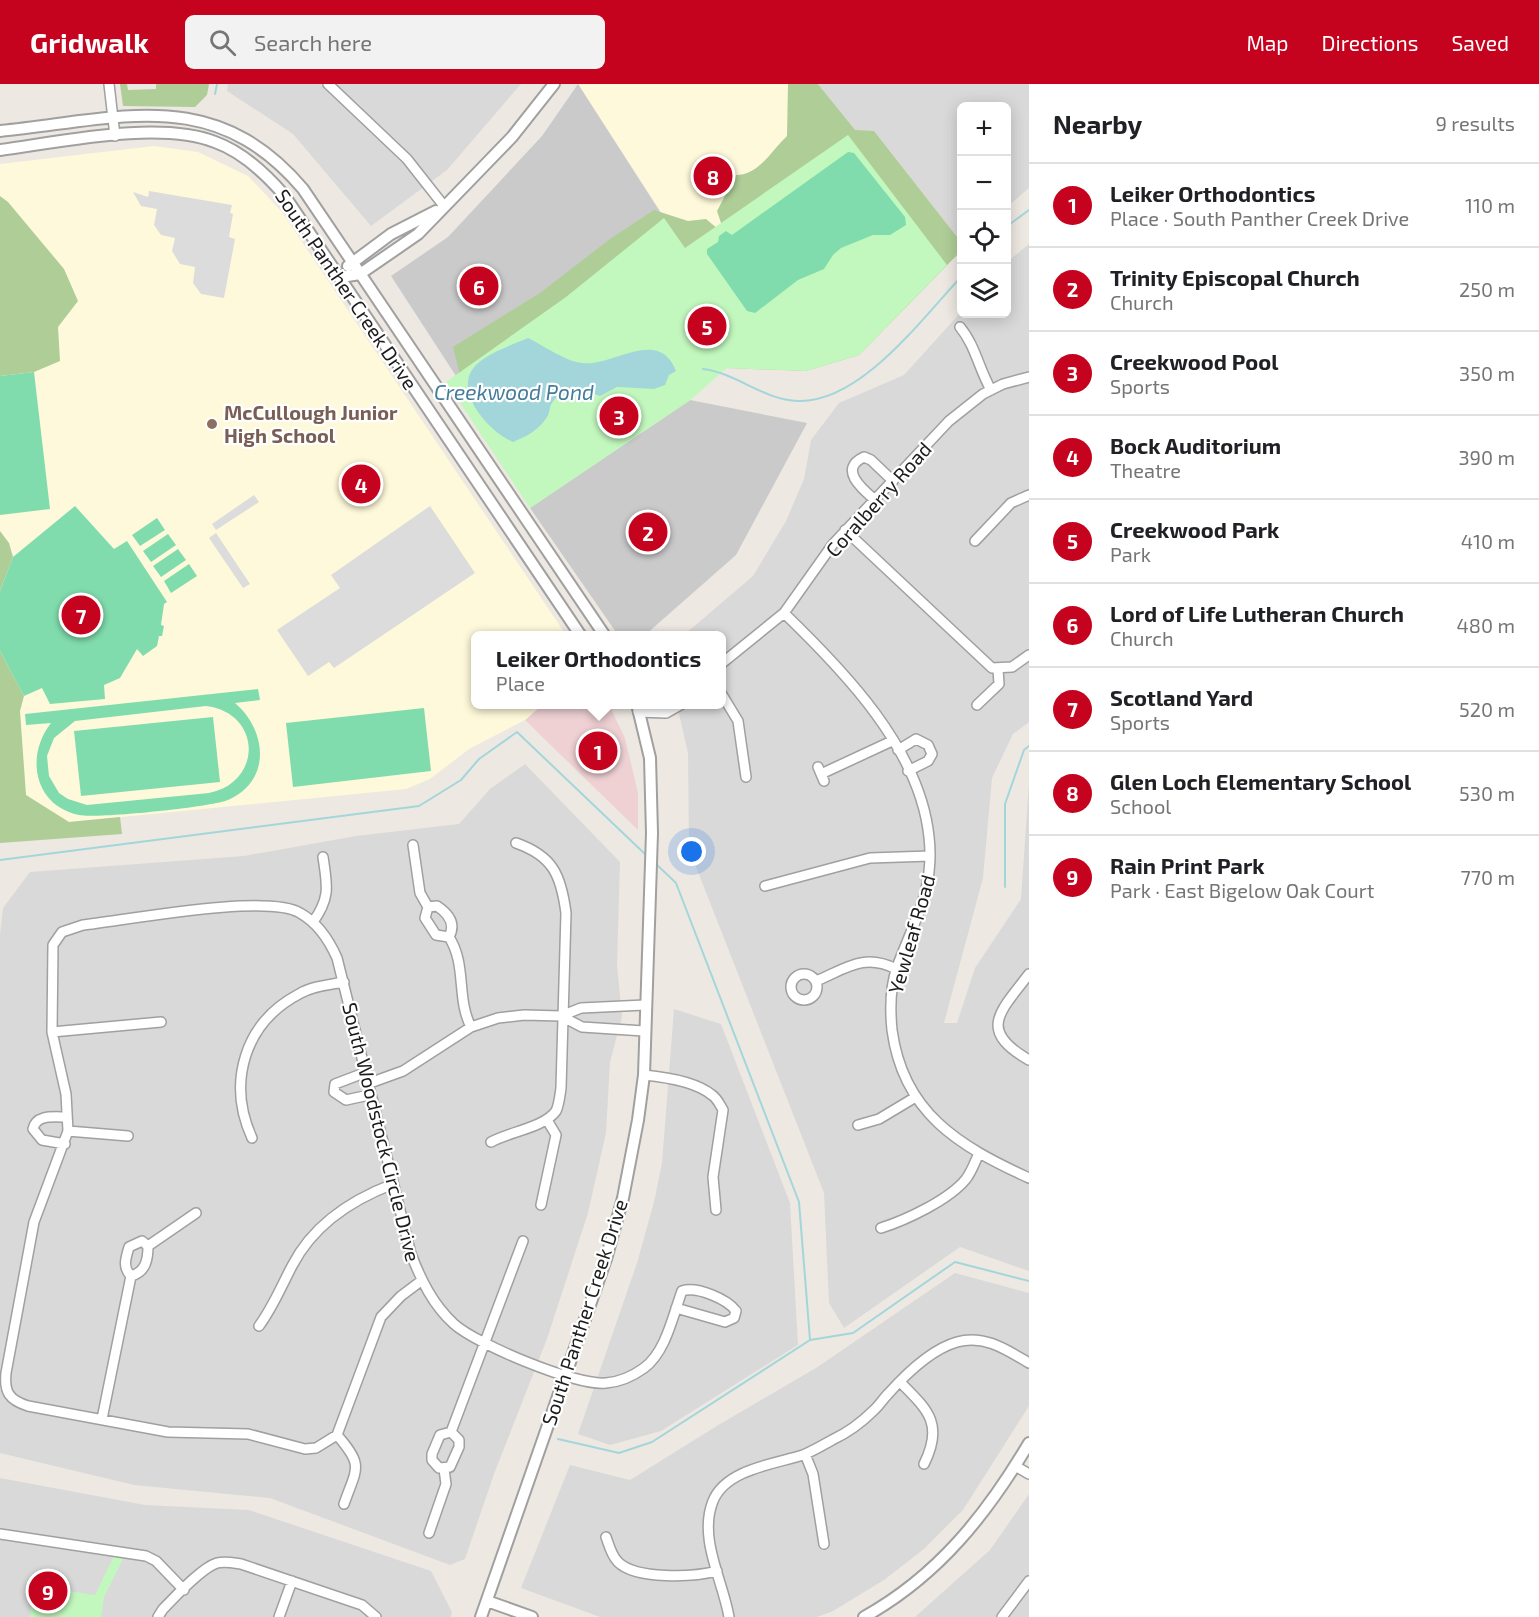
<!DOCTYPE html>
<html lang="en">
<head>
<meta charset="utf-8">
<style>
	body { margin:0; font-family:"Exo 2",sans-serif; background:#f2f2f2; color:#202124 }
	.controls { position:absolute; right:18px; top:18px; display:grid; overflow:hidden; border-radius:9px; box-shadow:0 3px 15px #0003 }
	.controls button { width:54px; height:54px; display:grid; place-items:center; padding:0; border:0; border-bottom:2px solid #e0e0e0; background:#fff; color:#202124; font:30px sans-serif }
	.you { position:absolute; left:692px; top:768px; width:21px; height:21px; margin:-15px; border:4px solid #fff; border-radius:50%; background:#1a73e8; box-shadow:0 0 0 9px #1a73e833 }
	.badge { display:grid; place-items:center; width:39px; height:39px; border-radius:50%; background:#c6031e; color:#fff; font-size:20px; font-weight:700 }
	.pin { position:absolute; translate:-50% -50%; border:3px solid #fff; box-shadow:0 2px 6px #0006 }
	.popup { position:absolute; left:471px; top:547px; width:255px; height:78px; box-sizing:border-box; display:grid; place-content:center; border-radius:9px; background:#fff; filter:drop-shadow(0 2px 4px #0005); font-size:20px; white-space:nowrap; color:#757577 }
	.popup b { font-size:22px; color:#202124 }
	.popup::after { content:''; position:absolute; left:50%; top:100%; margin-left:-12px; border:12px solid transparent; border-top-color:#fff }
	.list { margin:0; padding:0; list-style:none }
	h2 { display:flex; justify-content:space-between; align-items:center; height:78px; margin:0; padding:0 24px; font-size:26px }
	h2 small { font-size:20px; font-weight:400; color:#757577 }
	.list li { display:grid; grid-template-columns:39px 1fr auto; gap:18px; align-items:center; box-sizing:border-box; height:84px; padding:0 24px; border-top:2px solid #e0e0e0 }
	.list b { display:block; font-size:22px; white-space:nowrap }
	.list p { margin:0; font-size:20px; white-space:nowrap; color:#757577 }
	.list em { font-size:20px; font-style:normal; color:#757577 }
	.icon { flex:none; width:33px; height:33px; fill:none; stroke:currentColor; stroke-width:2; stroke-linecap:round; stroke-linejoin:round }
	.map { position:relative; flex:none; width:1029px; height:1533px; overflow:hidden }
	header { display:flex; align-items:center; gap:36px; box-sizing:border-box; height:84px; padding:0 30px; background:#c6031e; color:#fff }
	header strong { font-size:28px }
	nav { display:flex; gap:33px; margin-inline-start:auto; font-size:21px }
	.search { width:420px; height:54px; background:#f2f2f2; display:flex; align-items:center; gap:15px; box-sizing:border-box; padding:0 21px; border-radius:9px; color:#757577; font-size:22px }
	main { display:flex }
	aside { flex:1; background:#fff }
	.map>svg:first-child { display:block }
	.residential { fill:#dad9d9 }
	.commercial { fill:#efd1d4 }
	.education { fill:#fef9da }
	.religious { fill:#cacaca }
	.forest { fill:#aecd97 }
	.park { fill:#c2f8be }
	.pitch { fill:#80dcac; fill-rule:evenodd }
	.parking { fill:#dcdcdc }
	.water { fill:#a3d6db }
	.lines { fill:none; stroke-linecap:round; stroke-linejoin:round }
	.stream { stroke:#a3d6db; stroke-width:2 }
	.minor-casing { stroke:#a0a0a0; stroke-width:12 }
	.tertiary-casing { stroke:#a0a0a0; stroke-width:14 }
	.minor { stroke:#fff; stroke-width:9 }
	.tertiary { stroke:#fff; stroke-width:10 }
	.education-dot { fill:#8d6e63; stroke:#fff; stroke-width:2 }
	.labels { text-anchor:middle; dominant-baseline:central; stroke-width:4.5; stroke-linejoin:round; paint-order:stroke }
	.street-label { font-size:20px; fill:#1c1c1c; stroke:#fff }
	.education-label { font-size:20px; font-weight:bold; fill:#785e54; stroke:#fff; text-anchor:start }
	.water-label { font-size:21px; font-style:italic; fill:#457b9b; stroke:#fff }
</style>
</head>
<body>
<header>
<strong>Gridwalk</strong>
<div class="search"><svg class="icon" aria-label="search" viewBox="0 0 24 24"><circle cx="10" cy="10" r="6"/><path d="M15 15l6 6"/></svg>Search here</div>
<nav><a>Map</a><a>Directions</a><a>Saved</a></nav>
</header>
<main>
<div class="map">
<svg width="1029" height="1533" viewBox="0 0 1029 1533">
	<rect width="100%" height="100%" fill="#eee8e2"/>
	<path class="residential" d="M 228,0 L 521,0 L 447,86 L 371,142 L 293,50 L 227,7 Z
		M 818,0 L 1029,0 L 1029,104 L 1007,123 L 1006,22 L 962,22 L 961,158 L 874,47 L 855,47 Z
		M 1029,160 L 1029,638 L 1013,650 L 992,694 L 983,794 L 944,939 L 957,939 L 975,884 L 1021,815 L 1029,698 L 1029,1187 L 960,1163 L 844,1244 L 829,1219 L 824,1109 L 689,765 L 688,669 L 677,621 L 721,620 L 721,552 L 684,551 L 753,492 L 786,437 L 804,395 L 811,356 L 839,319 L 904,291 L 961,228 L 1006,230 L 1007,178 Z
		M 525,680 L 620,778 L 617,881 L 622,933 L 610,978 L 606,1049 L 588,1129 L 547,1255 L 494,1390 L 465,1475 L 450,1481 L 270,1414 L 134,1401 L 0,1369 L 0,851 L 3,824 L 30,788 L 244,772 L 356,752 L 459,740 L 490,705 Z
		M 674,925 L 721,940 L 790,1119 L 798,1261 L 661,1347 L 610,1361 L 578,1350 L 637,1179 L 654,1118 L 662,1079 Z
		M 955,1189 L 1029,1209 L 1029,1322 L 963,1426 L 924,1465 L 884,1496 L 833,1527 L 817,1533 L 600,1533 L 521,1504 L 570,1381 L 630,1396 L 720,1340 L 816,1284 Z
		M 0,1394 L 145,1421 L 249,1426 L 431,1487 L 452,1528 L 451,1533 L 0,1533 Z
		M 1029,1410 L 1029,1533 L 915,1533 L 990,1466 Z"/>
	<path class="commercial" d="M 542,621 L 609,621 L 625,654 L 638,709 L 638,746 L 525,636 Z"/>
	<path class="education" d="M 578,0 L 818,0 L 855,47 L 685,165 Z
		M 154,62 L 198,68 L 248,92 L 282,128 L 566,551 L 475,552 L 475,620 L 542,621 L 525,636 L 469,665 L 430,695 L 406,705 L 0,745 L 0,80 Z"/>
	<path class="religious" d="M 578,0 L 664,134 L 566,213 L 456,292 L 391,192 L 448,153 L 542,52 Z
		M 690,316 L 807,339 L 736,471 L 645,551 L 618,551 L 530,424 Z"/>
	<path class="forest" d="M 120,0 L 127,0 L 128,6 L 156,5 L 156,0 L 209,0 L 207,11 L 195,23 L 123,22 Z
		M 788,0 L 818,0 L 855,46 L 874,47 L 961,158 L 961,167 L 859,271 L 806,287 L 727,284 L 462,299 L 453,263 L 540,209 L 610,155 L 654,126 L 688,137 L 706,135 L 718,145 L 722,142 L 717,127 L 736,91 C 759,91 771,67 787,52 Z
		M 0,112 L 8,118 L 64,185 L 78,217 L 58,243 L 60,277 L 34,288 L 0,292 Z
		M 0,447 L 9,459 L 13,473 L 0,507 Z
		M 0,567 L 24,612 L 20,627 L 26,711 L 69,738 L 120,733 L 122,750 L 0,759 Z"/>
	<path class="park" d="M 848,51 L 947,181 L 859,271 L 806,287 L 727,284 L 689,317 L 530,424 L 446,298 L 566,213 L 664,134 L 685,164 Z
		M 114,1472 L 124,1473 L 104,1513 L 101,1533 L 30,1533 L 33,1502 L 95,1511 Z"/>
	<path class="pitch" d="M 848,68 L 854,69 L 905,133 L 906,141 L 890,151 L 873,151 L 841,164 L 833,171 L 824,185 L 798,196 L 755,229 L 747,227 L 707,170 L 707,165 L 718,158 L 719,152 L 726,147 L 732,151 Z
		M 34,288 L 50,425 L 0,431 L 0,292 Z
		M 75,422 L 114,465 L 127,457 L 167,518 L 164,520 L 161,541 L 164,542 L 162,552 L 159,552 L 157,562 L 143,572 L 137,565 L 120,594 L 104,601 L 105,615 L 50,620 L 42,604 L 24,612 L 0,567 L 0,507 L 13,473 Z
		M 157,434 L 165,446 L 140,462 L 132,451 Z
		M 168,450 L 176,461 L 151,478 L 143,467 Z
		M 178,465 L 186,476 L 161,493 L 153,482 Z
		M 189,480 L 197,492 L 171,509 L 164,497 Z
		M 258,605 L 260,616 L 235,619 C 267,646 272,697 228,716 C 212,723 96,735 79,731 C 34,722 25,672 51,639 L 26,641 L 25,630 ZM 206,622 C 262,629 263,698 209,709 L 87,721 L 68,715 L 59,709 L 49,692 L 47,672 L 54,654 L 75,637 Z
		M 424,624 L 431,687 L 293,703 L 286,639 Z
		M 213,633 L 220,698 L 81,712 L 74,647 Z"/>
	<path class="parking" d="M 149,107 L 232,121 L 230,129 L 233,130 L 229,153 L 235,155 L 224,214 L 201,210 L 193,199 L 195,183 L 180,180 L 172,167 L 175,154 L 161,151 L 154,141 L 157,125 L 141,122 L 133,108 L 148,113 Z
		M 254,411 L 259,418 L 216,446 L 212,440 Z
		M 430,422 L 475,489 L 334,584 L 329,578 L 308,592 L 277,546 L 340,504 L 331,491 Z
		M 216,449 L 250,500 L 243,504 L 209,454 Z"/>
	<path class="water" d="M 528,254 C 544,262 565,277 582,279 C 613,283 659,242 676,287 L 669,291 L 665,301 L 654,305 L 617,303 L 600,312 C 584,306 563,301 552,319 C 549,323 550,329 547,333 C 539,346 527,352 513,358 C 489,348 450,305 477,280 C 490,268 512,261 528,254 Z
		M 623,313 L 641,339 L 630,346 L 623,335 L 610,344 L 600,329 Z"/>
	<g class="lines">
		<path class="stream" d="M 215,10 L 217,0
			M 1006,143 L 1029,126
			M 703,285 C 737,289 763,316 798,317 C 861,319 922,234 962,192
			M 0,776 L 419,722 L 461,696 L 479,675 L 517,648 L 646,771
			M 1005,803 L 1005,720 L 1024,666 L 1029,662
			M 810,1256 L 853,1249 L 955,1178 L 1029,1197
			M 558,1355 L 619,1369 L 652,1358 L 810,1256 L 799,1118 L 676,799 L 655,779"/>
		<defs>
			<path id="minor" d="M 109,0 L 115,52
				M 328,0 L 407,75 L 444,122
				M 960,243 C 975,261 979,285 991,306
				M 875,416 C 862,405 838,385 864,373 L 871,376 L 893,397
				M 845,446 L 992,584 L 1012,583 L 1029,571
				M 975,457 L 1011,419 L 1029,411
				M 784,529 C 844,587 920,665 929,753 C 935,805 914,837 897,883 C 890,903 890,926 892,946 C 903,1029 959,1062 1029,1094
				M 721,580 L 784,529 L 833,460 L 949,337 L 983,310 L 1003,300 L 1029,293
				M 721,609 L 738,637 L 746,693
				M 977,621 L 999,600 L 998,585
				M 638,628 L 666,629 L 682,620
				M 898,666 L 916,655 L 928,661 L 932,670 L 928,677 L 908,687
				M 818,683 L 824,697
				M 821,690 L 892,657
				M 413,761 L 420,809 L 428,823 L 425,834 L 436,851 L 449,853 C 456,840 449,830 437,822 L 428,823
				M 765,802 L 870,774 L 930,772
				M 313,838 C 331,813 327,801 323,773
				M 449,853 C 467,881 456,914 471,943
				M791 903a13 13 0 1 1 26 0a13 13 0 1 1-26 0Z
				M 1029,890 C 1000,928 977,946 1029,976
				M 816,897 C 847,884 864,869 896,885
				M 561,932 L 581,924 L 645,921
				M 52,948 L 161,938
				M 364,989 L 335,1000 L 334,1008 L 346,1016 L 369,1011
				M 644,991 C 665,993 695,997 712,1011 C 717,1014 720,1021 723,1026 L 713,1093 L 716,1126
				M 367,1000 L 403,987 L 471,943 L 498,934 L 524,931 L 561,932 L 582,943 L 644,947
				M 858,1041 L 879,1035 L 914,1014
				M 68,1047 L 128,1052
				M 252,1054 C 227,999 244,939 299,910 C 312,902 329,901 344,898
				M 491,1058 C 509,1048 545,1043 556,1027 C 559,1021 560,1011 561,1004 L 566,829 C 561,791 553,772 516,759
				M 65,1060 L 42,1056 L 33,1045 C 36,1030 54,1033 67,1033
				M 541,1121 L 556,1051 L 547,1036
				M 881,1144 C 906,1136 949,1116 966,1095 C 972,1087 975,1078 979,1069
				M 148,1162 L 196,1129
				M 421,1197 L 401,1212 L 381,1233 L 337,1351 L 316,1364 L 305,1365 L 248,1350 L 168,1348 L 28,1322 C 9,1316 4,1308 6,1289 L 34,1138 L 68,1047 L 66,1010 L 52,948 L 53,861 L 62,848 L 83,841 C 127,836 268,809 300,829 C 318,839 329,856 337,874 L 411,1170 C 421,1196 433,1221 454,1240 C 476,1260 576,1302 606,1299 C 619,1298 633,1292 644,1284 C 666,1268 673,1231 682,1207 C 697,1202 727,1215 736,1227 L 734,1234 L 725,1238 L 676,1224
				M 259,1242 C 273,1223 281,1203 292,1182 C 313,1141 351,1116 393,1100
				M 900,1298 C 928,1326 944,1340 924,1380
				M 102,1335 L 131,1192 C 122,1183 126,1174 129,1163 L 142,1157 L 148,1162 C 148,1175 146,1188 131,1192
				M 451,1348 L 523,1157
				M 451,1348 L 459,1356 L 459,1363 L 450,1383 L 439,1384 L 432,1376 L 432,1370 L 440,1351 Z
				M 337,1351 C 364,1382 357,1383 344,1420
				M 805,1370 L 813,1390 L 824,1460
				M 1015,1382 L 1029,1390
				M 429,1449 L 446,1400 L 444,1385
				M 0,1450 L 146,1472 L 156,1477 L 184,1506
				M 606,1453 C 609,1461 611,1471 618,1478 C 636,1496 694,1493 717,1487
				M 158,1533 L 163,1525 C 175,1513 201,1484 217,1479 C 225,1477 234,1479 241,1480 L 362,1521 L 376,1533
				M 279,1533 L 292,1497
				M 729,1533 C 723,1497 698,1454 713,1417 C 726,1385 775,1380 803,1371 C 813,1367 823,1361 832,1356 C 847,1349 861,1339 873,1327 C 879,1322 883,1315 888,1310 C 905,1291 932,1265 957,1258 C 984,1250 1007,1266 1029,1279
				M 1002,1533 L 1029,1497"/>
			<path id="tertiary" d="M 0,47 C 120,35 214,0 303,105 L 605,552
				M 0,66 C 60,58 159,36 215,58 C 243,68 265,89 284,111 L 581,552
				M 348,182 L 391,150 L 436,127
				M 341,193 L 360,190 L 418,150 L 512,53 L 554,0
				M 487,1517 L 532,1533
				M 481,1533 L 606,1175 L 623,1114 L 638,1036 L 644,991 L 652,749 L 650,674 L 637,620
				M 864,1533 C 938,1492 987,1430 1029,1359"/>
		</defs>
		<use href="#minor" class="minor-casing"/>
		<use href="#tertiary" class="tertiary-casing"/>
		<use href="#minor" class="minor"/>
		<use href="#tertiary" class="tertiary"/>
	</g>
	<circle class="education-dot" cx="212" cy="340" r="6"/>
	<g class="labels">
		<g class="street-label">
			<text transform="translate(347 205) rotate(56)">South Panther Creek Drive</text>
			<text transform="translate(878 415) rotate(-48)">Coralberry Road</text>
			<text transform="translate(911 850) rotate(-74)">Yewleaf Road</text>
			<text transform="translate(382 1048) rotate(76)">South Woodstock Circle Drive</text>
			<text transform="translate(584 1228) rotate(-72)">South Panther Creek Drive</text>
		</g>
		<g class="education-label">
			<text x="224" y="328">McCullough Junior<tspan x="224" dy="23">High School</tspan></text>
		</g>
		<g class="water-label">
			<text x="514" y="307">Creekwood Pond</text>
		</g>
	</g>
</svg>
<div class="controls">
<button>+</button>
<button>−</button>
<button><svg class="icon" aria-label="locate" viewBox="0 0 24 24"><circle cx="12" cy="12" r="6"/><path d="M12 2v4M12 18v4M2 12h4M18 12h4"/></svg></button>
<button><svg class="icon" aria-label="layers" viewBox="0 0 24 24"><path d="M12 4l9 5-9 5-9-5zM3 14l9 5 9-5"/></svg></button>
</div>
<div class="you"></div>
<div class="pin badge" style="left:598px;top:667px">1</div>
<div class="popup"><b>Leiker Orthodontics</b>Place</div>
<div class="pin badge" style="left:648px;top:448px">2</div>
<div class="pin badge" style="left:619px;top:332px">3</div>
<div class="pin badge" style="left:361px;top:400px">4</div>
<div class="pin badge" style="left:707px;top:242px">5</div>
<div class="pin badge" style="left:479px;top:202px">6</div>
<div class="pin badge" style="left:81px;top:531px">7</div>
<div class="pin badge" style="left:713px;top:92px">8</div>
<div class="pin badge" style="left:48px;top:1507px">9</div>
</div>
<aside>
<h2>Nearby<small>9 results</small></h2>
<ul class="list">
<li><span class="badge">1</span><div><b>Leiker Orthodontics</b><p>Place · South Panther Creek Drive</p></div><em>110 m</em></li>
<li><span class="badge">2</span><div><b>Trinity Episcopal Church</b><p>Church</p></div><em>250 m</em></li>
<li><span class="badge">3</span><div><b>Creekwood Pool</b><p>Sports</p></div><em>350 m</em></li>
<li><span class="badge">4</span><div><b>Bock Auditorium</b><p>Theatre</p></div><em>390 m</em></li>
<li><span class="badge">5</span><div><b>Creekwood Park</b><p>Park</p></div><em>410 m</em></li>
<li><span class="badge">6</span><div><b>Lord of Life Lutheran Church</b><p>Church</p></div><em>480 m</em></li>
<li><span class="badge">7</span><div><b>Scotland Yard</b><p>Sports</p></div><em>520 m</em></li>
<li><span class="badge">8</span><div><b>Glen Loch Elementary School</b><p>School</p></div><em>530 m</em></li>
<li><span class="badge">9</span><div><b>Rain Print Park</b><p>Park · East Bigelow Oak Court</p></div><em>770 m</em></li>
</ul>
</aside>
</main>
</body>
</html>
